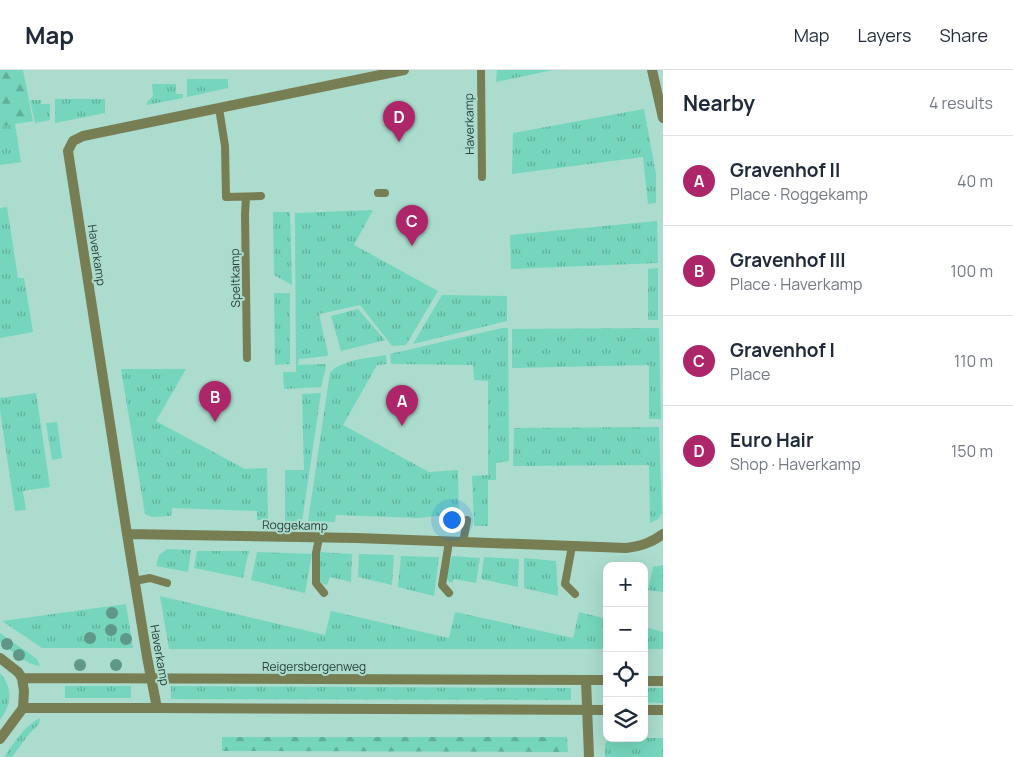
<!DOCTYPE html>
<html lang="en">
<head>
<meta charset="utf-8">
<style>
	body { margin:0; font-family:Manrope,sans-serif; background:#f6f6f7; color:#1f2937 }
	.controls { position:absolute; right:15px; bottom:15px; display:grid; overflow:hidden; border-radius:10px; box-shadow:0 5px 20px #0002 }
	.controls button { width:45px; height:45px; display:grid; place-items:center; padding:0; border:0; border-bottom:1px solid #e0e1e3; background:#fff; color:#1f2937; font:25px sans-serif }
	.you { position:absolute; left:451px; top:449px; width:18px; height:18px; margin:-12px; border:4px solid #fff; border-radius:50%; background:#1a73e8; box-shadow:0 0 0 8px #1a73e833 }
	.badge { display:grid; place-items:center; width:32px; height:32px; border-radius:50%; background:#ad266a; color:#fff; font-size:16px; font-weight:700 }
	.pin { position:absolute; translate:-50% -41px; filter:drop-shadow(0 1px 2px #0008) }
	.pin::after { content:''; position:absolute; top:26px; width:18px; height:15px; background:inherit; clip-path:polygon(0 0,100% 0,50% 100%) }
	.list { margin:0; padding:0; list-style:none }
	h2 { display:flex; justify-content:space-between; align-items:center; height:65px; margin:0; padding:0 20px; font-size:21px }
	h2 small { font-size:16px; font-weight:400; color:#747a83 }
	.list li { display:grid; grid-template-columns:32px 1fr auto; gap:15px; align-items:center; box-sizing:border-box; height:90px; padding:0 20px; border-top:1px solid #e0e1e3 }
	.list b { display:block; font-size:19px; white-space:nowrap }
	.list p { margin:0; font-size:16px; white-space:nowrap; color:#747a83 }
	.list em { font-size:16px; font-style:normal; color:#747a83 }
	.icon { flex:none; width:28px; height:28px; fill:none; stroke:currentColor; stroke-width:2; stroke-linecap:round; stroke-linejoin:round }
	.map { position:relative; flex:none; width:663px; height:687px; overflow:hidden }
	header { display:flex; align-items:center; gap:30px; box-sizing:border-box; height:70px; padding:0 25px; background:#fff; border-bottom:1px solid #e0e1e3 }
	header strong { font-size:24px }
	nav { display:flex; gap:28px; margin-inline-start:auto; font-size:18px }
	main { display:flex }
	aside { flex:1; background:#fff }
	.map>svg:first-child { display:block }
	.grass { fill:url(#grass-tufts) }
	.forest { fill:url(#forest-firs) }
	.lines { fill:none; stroke-linecap:round; stroke-linejoin:round }
	.service { stroke:#787e53; stroke-width:8 }
	.minor { stroke:#787e53; stroke-width:10 }
	.tertiary { stroke:#787e53; stroke-width:10 }
	.tree { fill:#5f9789 }
	.labels { text-anchor:middle; dominant-baseline:central; stroke-width:4; stroke-linejoin:round; paint-order:stroke }
	.street-label { font-size:12px; fill:#293d37; stroke:#abdcce }
</style>
</head>
<body>
<header>
<strong>Map</strong>
<nav><a>Map</a><a>Layers</a><a>Share</a></nav>
</header>
<main>
<div class="map">
<svg width="663" height="687" viewBox="0 0 663 687">
	<defs>
		<pattern id="grass-tufts" width="24" height="20" patternUnits="userSpaceOnUse" patternTransform="scale(1.25)"><rect width="24" height="20" fill="#75d6bd"/><path d="M3 7l-1-3M5 7V3M7 7l1-3M15 17l-1-3M17 17v-4M19 17l1-3" fill="none" stroke="#60af9a"/></pattern>
		<pattern id="forest-firs" width="22" height="20" patternUnits="userSpaceOnUse" patternTransform="scale(1.25)"><rect width="22" height="20" fill="#75d6bd"/><path d="M5 1l3.5 6h-7zM16 11l3.5 6h-7z" fill="#60af9a"/></pattern>
	</defs>
	<rect width="100%" height="100%" fill="#abdcce"/>
	<path class="grass" d="M 497,0 L 553,0 L 496,12 Z
		M 187,9 L 228,9 L 228,18 L 187,27 Z
		M 152,14 L 176,14 L 176,24 L 183,24 L 183,28 L 147,35 L 147,32 L 153,26 Z
		M 55,29 L 105,29 L 105,43 L 55,53 Z
		M 30,30 L 41,30 L 41,34 L 50,34 L 50,50 L 35,53 Z
		M 644,39 L 656,104 L 656,133 L 648,134 L 643,87 L 512,104 L 513,63 Z
		M 15,54 L 21,92 L 0,95 L 0,60 L 4,56 Z
		M 7,137 L 18,208 L 24,208 L 33,262 L 0,268 L 0,138 Z
		M 373,140 L 354,175 L 438,221 L 406,275 L 392,276 L 360,235 L 319,244 L 328,284 L 327,286 L 299,289 L 298,295 L 325,294 L 326,297 L 321,317 L 284,319 L 283,302 L 296,302 L 295,143 Z
		M 273,142 L 290,142 L 292,215 L 274,205 Z
		M 657,151 L 658,193 L 511,199 L 510,165 Z
		M 658,198 L 658,250 L 648,250 L 648,199 Z
		M 274,223 L 290,223 L 290,294 L 275,295 Z
		M 442,225 L 507,226 L 507,251 L 413,274 Z
		M 358,239 L 385,270 L 341,281 L 331,246 Z
		M 502,258 L 508,258 L 509,391 L 496,393 L 496,410 L 488,410 L 488,456 L 474,456 L 472,406 L 488,405 L 488,311 L 474,310 L 473,295 L 391,294 L 390,284 Z
		M 659,258 L 661,349 L 649,349 L 649,295 L 512,298 L 512,259 Z
		M 386,285 L 387,294 L 377,295 L 343,355 L 429,402 L 458,400 L 459,456 L 445,455 L 445,445 L 419,448 L 336,445 L 335,452 L 308,451 L 330,303 C 339,290 369,288 386,285 Z
		M 121,299 L 186,299 L 156,351 L 245,399 L 267,398 L 268,450 L 257,450 L 257,441 L 172,438 L 171,446 L 152,447 L 145,444 Z
		M 36,323 L 50,417 L 23,421 L 26,440 L 15,441 L 0,340 L 0,328 Z
		M 321,323 L 302,452 L 285,451 L 285,400 L 304,400 L 302,324 Z
		M 57,352 L 62,388 L 52,390 L 46,353 Z
		M 659,357 L 662,443 L 658,449 L 650,453 L 649,395 L 513,396 L 514,358 Z
		M 167,479 L 191,480 L 188,502 L 156,496 L 159,485 Z
		M 197,481 L 249,481 L 243,508 L 194,498 Z
		M 257,482 L 312,484 L 305,523 L 251,510 Z
		M 318,482 L 352,484 L 351,512 L 330,507 L 327,515 L 323,514 L 319,510 Z
		M 359,484 L 394,485 L 392,515 L 358,507 Z
		M 401,486 L 439,487 L 434,526 L 398,517 Z
		M 452,486 L 480,488 L 476,513 L 454,509 L 452,513 L 449,512 L 446,507 Z
		M 484,487 L 519,489 L 518,517 L 481,509 Z
		M 524,488 L 556,491 L 558,526 L 524,518 Z
		M 663,495 L 663,522 L 648,520 L 653,497 Z
		M 160,526 L 325,565 L 331,541 L 449,568 L 455,542 L 573,568 L 579,542 L 607,549 L 607,579 L 169,579 Z
		M 126,534 L 133,578 L 42,578 L 2,551 Z
		M 644,557 L 663,562 L 663,579 L 644,579 Z
		M 0,563 L 37,589 L 40,596 C 25,594 12,581 0,572 Z
		M 0,603 C 13,618 12,634 0,650 Z
		M 65,616 L 131,616 L 131,628 L 65,628 Z
		M 171,616 L 571,618 L 571,630 L 171,629 Z
		M 644,618 L 663,618 L 663,633 L 644,632 Z
		M 40,648 L 39,654 L 29,664 L 12,687 L 4,687 C 15,672 23,657 40,648 Z
		M 610,668 L 663,668 L 663,687 L 605,687 L 605,674 Z"/>
	<path class="forest" d="M 0,0 L 23,0 L 33,51 L 4,56 L 0,60 Z
		M 222,667 L 567,667 L 568,682 L 222,681 Z"/>
	<g class="lines">
		<path class="service" d="M 481,0 L 482,107
			M 219,38 L 225,76 L 226,127 L 261,126
			M 378,123 L 385,123
			M 246,127 L 245,144 L 247,288
			M 319,468 L 316,483 L 316,513 L 324,523
			M 463,473 L 467,450
			M 572,476 L 565,514 L 575,524
			M 134,511 L 150,508 L 167,513
			M 449,523 L 442,515 L 449,472"/>
		<path class="minor" d="M 652,0 L 663,48
			M 127,464 L 357,468 L 626,478 C 641,476 651,473 663,464
			M 586,610 L 589,687
			M 157,638 L 147,587 L 127,464 L 68,81 L 73,71 L 83,66 L 404,0"/>
		<path class="tertiary" d="M 0,588 L 18,602 L 22,608 L 24,621 L 23,638 L 0,669
			M 22,608 L 607,610
			M 644,611 L 663,611
			M 23,638 L 157,638 L 607,640
			M 644,640 L 663,640"/>
	</g>
	<g class="tree">
		<circle cx="112" cy="543" r="6"/>
		<circle cx="111" cy="560" r="6"/>
		<circle cx="90" cy="568" r="6"/>
		<circle cx="126" cy="569" r="6"/>
		<circle cx="7" cy="574" r="6"/>
		<circle cx="19" cy="585" r="6"/>
		<circle cx="80" cy="595" r="6"/>
		<circle cx="116" cy="595" r="6"/>
	</g>
	<g class="labels">
		<g class="street-label">
			<text transform="translate(469 54) rotate(-91)">Haverkamp</text>
			<text transform="translate(97 185) rotate(81)">Haverkamp</text>
			<text transform="translate(235 208) rotate(-91)">Speltkamp</text>
			<text transform="translate(295 455) rotate(1)">Roggekamp</text>
			<text transform="translate(160 585) rotate(80)">Haverkamp</text>
			<text x="314" y="596">Reigersbergenweg</text>
		</g>
	</g>
</svg>
<div class="controls">
<button>+</button>
<button>−</button>
<button><svg class="icon" aria-label="locate" viewBox="0 0 24 24"><circle cx="12" cy="12" r="6"/><path d="M12 2v4M12 18v4M2 12h4M18 12h4"/></svg></button>
<button><svg class="icon" aria-label="layers" viewBox="0 0 24 24"><path d="M12 4l9 5-9 5-9-5zM3 14l9 5 9-5"/></svg></button>
</div>
<div class="you"></div>
<div class="pin badge" style="left:402px;top:356px">A</div>
<div class="pin badge" style="left:215px;top:352px">B</div>
<div class="pin badge" style="left:412px;top:176px">C</div>
<div class="pin badge" style="left:399px;top:72px">D</div>
</div>
<aside>
<h2>Nearby<small>4 results</small></h2>
<ul class="list">
<li><span class="badge">A</span><div><b>Gravenhof II</b><p>Place · Roggekamp</p></div><em>40 m</em></li>
<li><span class="badge">B</span><div><b>Gravenhof III</b><p>Place · Haverkamp</p></div><em>100 m</em></li>
<li><span class="badge">C</span><div><b>Gravenhof I</b><p>Place</p></div><em>110 m</em></li>
<li><span class="badge">D</span><div><b>Euro Hair</b><p>Shop · Haverkamp</p></div><em>150 m</em></li>
</ul>
</aside>
</main>
</body>
</html>
